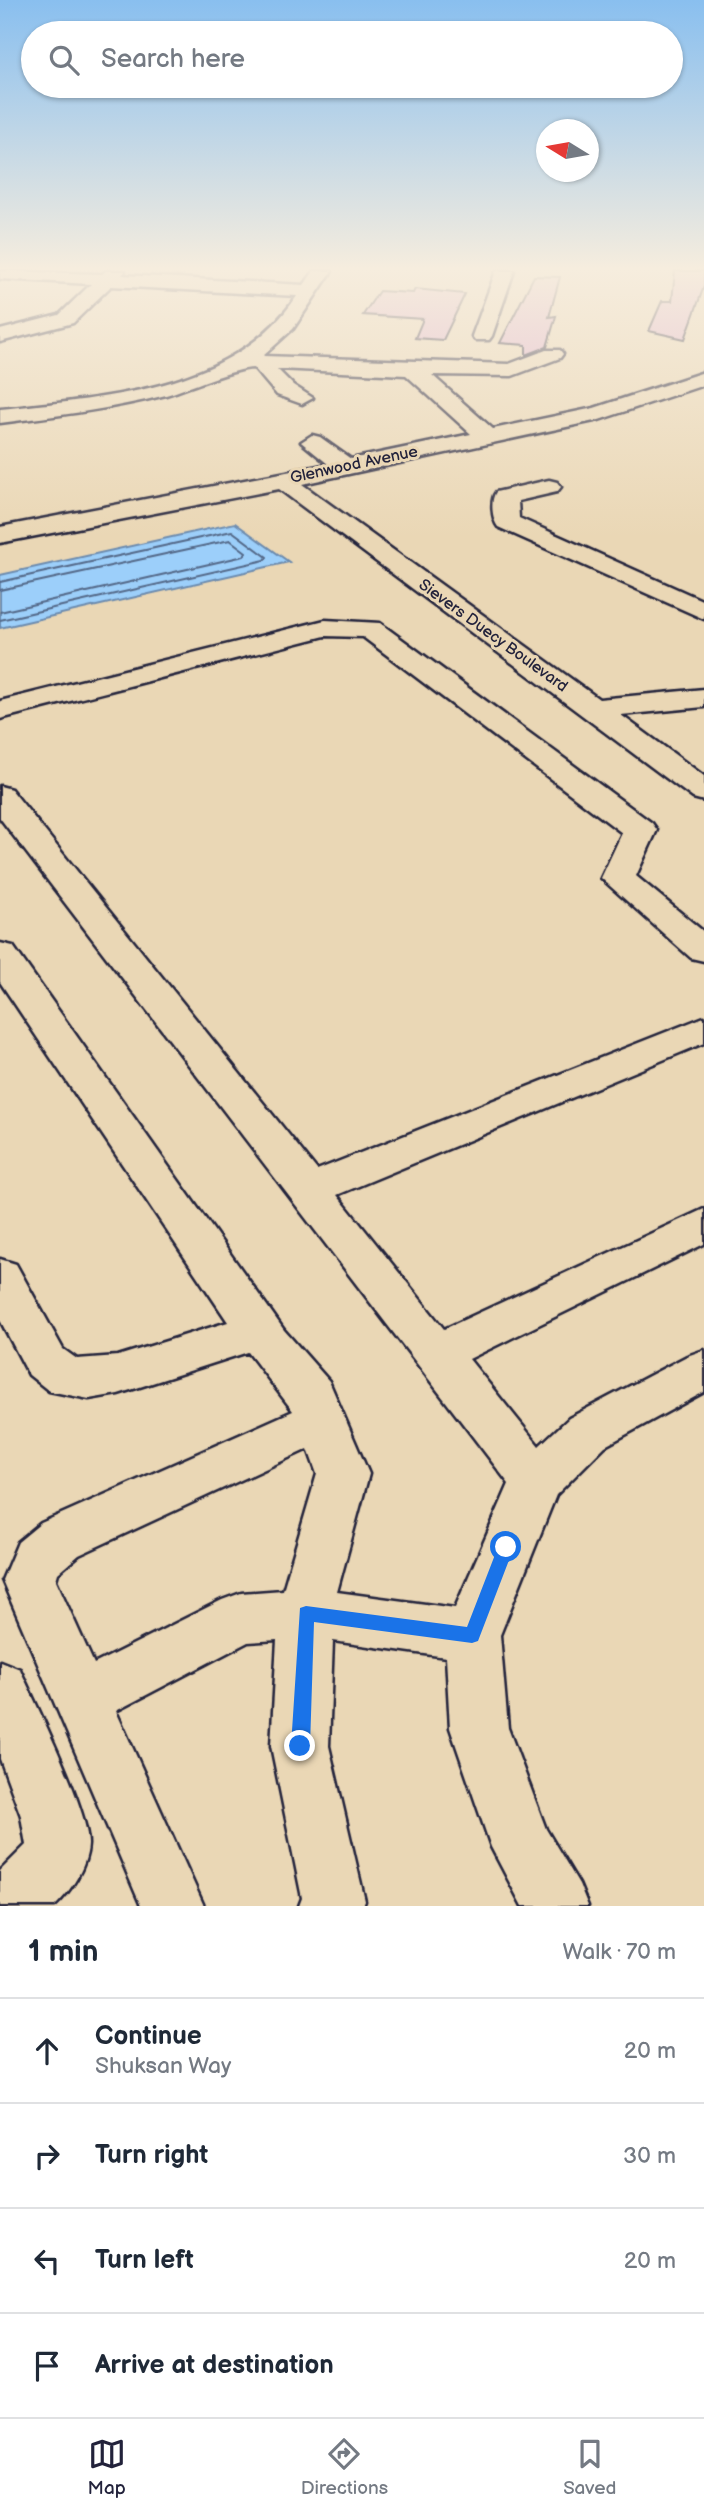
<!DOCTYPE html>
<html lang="en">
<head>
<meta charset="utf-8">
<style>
	body { margin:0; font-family:"Balsamiq Sans",sans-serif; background:#f2f2f3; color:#1f2937 }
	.compass { position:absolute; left:536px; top:119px; width:63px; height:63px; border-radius:50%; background:#fff; box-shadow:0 2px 5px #0004; rotate:281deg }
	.stop { position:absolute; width:21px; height:21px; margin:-16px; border:5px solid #1a73e8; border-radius:50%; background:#fff }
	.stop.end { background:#1a73e8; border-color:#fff; box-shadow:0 2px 7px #0008 }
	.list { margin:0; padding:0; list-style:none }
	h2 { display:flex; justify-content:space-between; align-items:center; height:91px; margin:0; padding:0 28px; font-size:30px }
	h2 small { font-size:23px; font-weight:400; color:#747a83 }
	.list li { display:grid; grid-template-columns:46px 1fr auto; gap:21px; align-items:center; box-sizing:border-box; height:105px; padding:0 28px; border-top:2px solid #e0e1e3 }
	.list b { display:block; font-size:26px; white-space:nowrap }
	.list p { margin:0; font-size:23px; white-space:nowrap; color:#747a83 }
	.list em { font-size:23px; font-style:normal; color:#747a83 }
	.icon { flex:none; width:38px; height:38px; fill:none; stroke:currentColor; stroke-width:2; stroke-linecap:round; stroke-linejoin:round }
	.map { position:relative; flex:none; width:704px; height:1906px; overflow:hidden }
	.search { position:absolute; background:#fff; box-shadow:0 2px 5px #0004; left:21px; right:21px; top:21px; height:77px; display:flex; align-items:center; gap:18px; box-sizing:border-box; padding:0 24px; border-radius:38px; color:#747a83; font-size:26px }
	.sheet { height:511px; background:#fff }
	nav { display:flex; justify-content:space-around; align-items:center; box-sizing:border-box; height:98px; border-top:2px solid #e0e1e3; background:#fff; font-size:19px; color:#747a83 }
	nav a { display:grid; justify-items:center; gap:4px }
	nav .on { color:#22223b }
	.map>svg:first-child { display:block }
	.water { fill:#9ccffa; stroke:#6b8aae; stroke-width:2 }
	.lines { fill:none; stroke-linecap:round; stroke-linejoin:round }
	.shore { stroke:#536787; stroke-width:2 }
	.building { fill:#dfafcf; stroke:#22223b; stroke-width:2 }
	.minor-casing { stroke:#22223b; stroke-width:5 }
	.minor { fill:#ead7b5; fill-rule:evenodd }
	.route { fill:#1a73e8 }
	.labels { text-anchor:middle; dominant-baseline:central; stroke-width:6; stroke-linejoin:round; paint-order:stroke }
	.far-street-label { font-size:16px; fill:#22223b; stroke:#ead7b5 }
</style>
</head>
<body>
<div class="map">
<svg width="704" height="1906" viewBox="0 0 704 1906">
	<rect width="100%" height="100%" fill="#ead7b5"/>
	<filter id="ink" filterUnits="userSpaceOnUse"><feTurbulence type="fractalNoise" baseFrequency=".0143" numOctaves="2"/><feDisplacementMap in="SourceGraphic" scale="14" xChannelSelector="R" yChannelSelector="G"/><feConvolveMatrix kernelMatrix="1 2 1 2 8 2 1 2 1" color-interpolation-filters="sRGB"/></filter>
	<g filter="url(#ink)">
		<path class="water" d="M 235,523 L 289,562 L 0,628 L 0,575 Z"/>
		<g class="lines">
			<path class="shore" d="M 0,582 L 232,531 L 267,557 L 265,560 L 0,620
				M 0,590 L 230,540 L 246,552 L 244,556 L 0,612"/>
		</g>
		<path class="building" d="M 675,271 L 704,271 L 704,286 L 685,339 L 649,331 L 662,301 L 672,301 Z
			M 534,276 L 560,277 L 549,317 L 556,316 L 547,347 L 526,355 L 526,345 L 500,343 Z
			M 415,289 L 465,294 L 443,340 L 415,338 L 423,319 L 363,315 L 379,291 L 413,293 Z"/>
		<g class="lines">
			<defs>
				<path id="minor" d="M 0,271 L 102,274 L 106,271 L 125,271 L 122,275 L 304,285 L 314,271 L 332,271 L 293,329 L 263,356 L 509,364 L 546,350 L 560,350 L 563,354 L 560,358 L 512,376 L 432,375 L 493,429 L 594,408 L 704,372 L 704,385 L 599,420 L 302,484 L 599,699 L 704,689 L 704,707 L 621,715 L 704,776 L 704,801 L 693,798 L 279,489 L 0,543 L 0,527 L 328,464 L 301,442 L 312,435 L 320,437 L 351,459 L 471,434 L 406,375 L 277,369 L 293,385 L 313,398 L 302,404 L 277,395 L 254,368 C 238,367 187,389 166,395 C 112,409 56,416 0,423 L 0,409 C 104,398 234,391 297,296 L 111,286 L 73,323 L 0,342 L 0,330 L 59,315 L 91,284 L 0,279 Z
					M 496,271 L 514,271 L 492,336 L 489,340 L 475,340 L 472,336 Z
					M 549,480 L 557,482 L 561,487 L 557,492 L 518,501 L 519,518 L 704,601 L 704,619 L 498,527 C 492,519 490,500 496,492 Z
					M 325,620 L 380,623 L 652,823 L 657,830 L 636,876 L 704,932 L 704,961 L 691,958 L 601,878 L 622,833 L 363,637 L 325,636 L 0,719 L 0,701 Z
					M 0,786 L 11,789 L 317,1170 L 704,1017 L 704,1043 L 337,1195 L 444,1329 L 704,1209 L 704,1244 L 469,1359 L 539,1446 L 569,1418 L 687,1356 L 704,1350 L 704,1392 L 605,1446 L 556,1495 L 500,1635 L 508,1728 L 546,1829 L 579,1884 L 588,1906 L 522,1906 L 491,1847 L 450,1728 L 446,1657 L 333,1641 L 329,1746 L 365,1901 L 363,1906 L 299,1906 L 302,1898 L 271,1746 L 277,1640 L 248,1642 L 116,1711 L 204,1906 L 141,1906 L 2,1580 L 18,1542 L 41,1523 L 293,1411 L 248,1352 L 118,1394 L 89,1399 L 49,1391 L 29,1375 L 0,1320 L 0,1259 L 16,1264 L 63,1349 L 77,1359 L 118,1356 L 228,1322 L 0,982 L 0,943 L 13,946 L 284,1330 L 329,1381 L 369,1474 L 337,1592 L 455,1608 L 509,1484 L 0,818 ZM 308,1449 L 317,1474 L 283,1590 L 241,1593 L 222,1600 L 94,1664 L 56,1580 L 58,1573 L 79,1555 Z
					M 0,1661 L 20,1669 C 36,1705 89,1811 88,1845 C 87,1867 70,1892 55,1906 L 0,1906 L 0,1871 L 26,1845 L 21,1816 L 0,1759 Z"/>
			</defs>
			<use href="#minor" class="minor-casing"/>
			<use href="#minor" class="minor"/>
		</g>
	</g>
	<linearGradient id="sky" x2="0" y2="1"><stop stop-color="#89bfef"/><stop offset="0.5" stop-color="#f6edde"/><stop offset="1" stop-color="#f6edde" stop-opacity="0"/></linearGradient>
	<rect width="704" height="537" fill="url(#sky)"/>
	<path class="route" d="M 506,1540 L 514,1547 L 478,1641 L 472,1643 L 314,1622 L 310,1746 L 307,1752 L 300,1755 L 294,1752 L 291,1746 L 300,1608 L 306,1606 L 467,1627 L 498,1547 Z"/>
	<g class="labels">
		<g class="far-street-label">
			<text transform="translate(354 465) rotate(-12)">Glenwood Avenue</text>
			<text transform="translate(493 636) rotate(36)">Sievers Duecy Boulevard</text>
		</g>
	</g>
</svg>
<svg class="compass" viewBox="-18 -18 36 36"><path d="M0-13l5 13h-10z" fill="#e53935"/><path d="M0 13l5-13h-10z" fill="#747a83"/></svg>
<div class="stop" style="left:506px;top:1547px"></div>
<div class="stop end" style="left:300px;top:1746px"></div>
<div class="search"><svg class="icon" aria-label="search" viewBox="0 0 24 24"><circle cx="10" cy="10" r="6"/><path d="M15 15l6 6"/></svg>Search here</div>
</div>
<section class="sheet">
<h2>1 min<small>Walk · 70 m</small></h2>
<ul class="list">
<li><svg class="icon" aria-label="ahead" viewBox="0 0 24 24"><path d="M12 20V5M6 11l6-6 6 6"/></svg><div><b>Continue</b><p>Shuksan Way</p></div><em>20 m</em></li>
<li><svg class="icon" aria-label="right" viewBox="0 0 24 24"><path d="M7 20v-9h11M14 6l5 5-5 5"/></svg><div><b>Turn right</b></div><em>30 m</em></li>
<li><svg class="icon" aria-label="left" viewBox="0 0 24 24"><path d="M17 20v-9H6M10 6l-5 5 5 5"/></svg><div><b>Turn left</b></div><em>20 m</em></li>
<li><svg class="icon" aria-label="arrive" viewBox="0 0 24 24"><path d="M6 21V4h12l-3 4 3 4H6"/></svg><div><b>Arrive at destination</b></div></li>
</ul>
</section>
<nav>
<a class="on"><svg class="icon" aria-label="map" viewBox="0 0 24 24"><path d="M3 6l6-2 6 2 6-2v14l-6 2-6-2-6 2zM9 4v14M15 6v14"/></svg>Map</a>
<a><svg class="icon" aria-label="directions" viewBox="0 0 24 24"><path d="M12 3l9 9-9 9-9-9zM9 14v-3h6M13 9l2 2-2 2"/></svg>Directions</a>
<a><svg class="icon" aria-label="saved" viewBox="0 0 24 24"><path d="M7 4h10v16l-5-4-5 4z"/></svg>Saved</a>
</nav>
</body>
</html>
